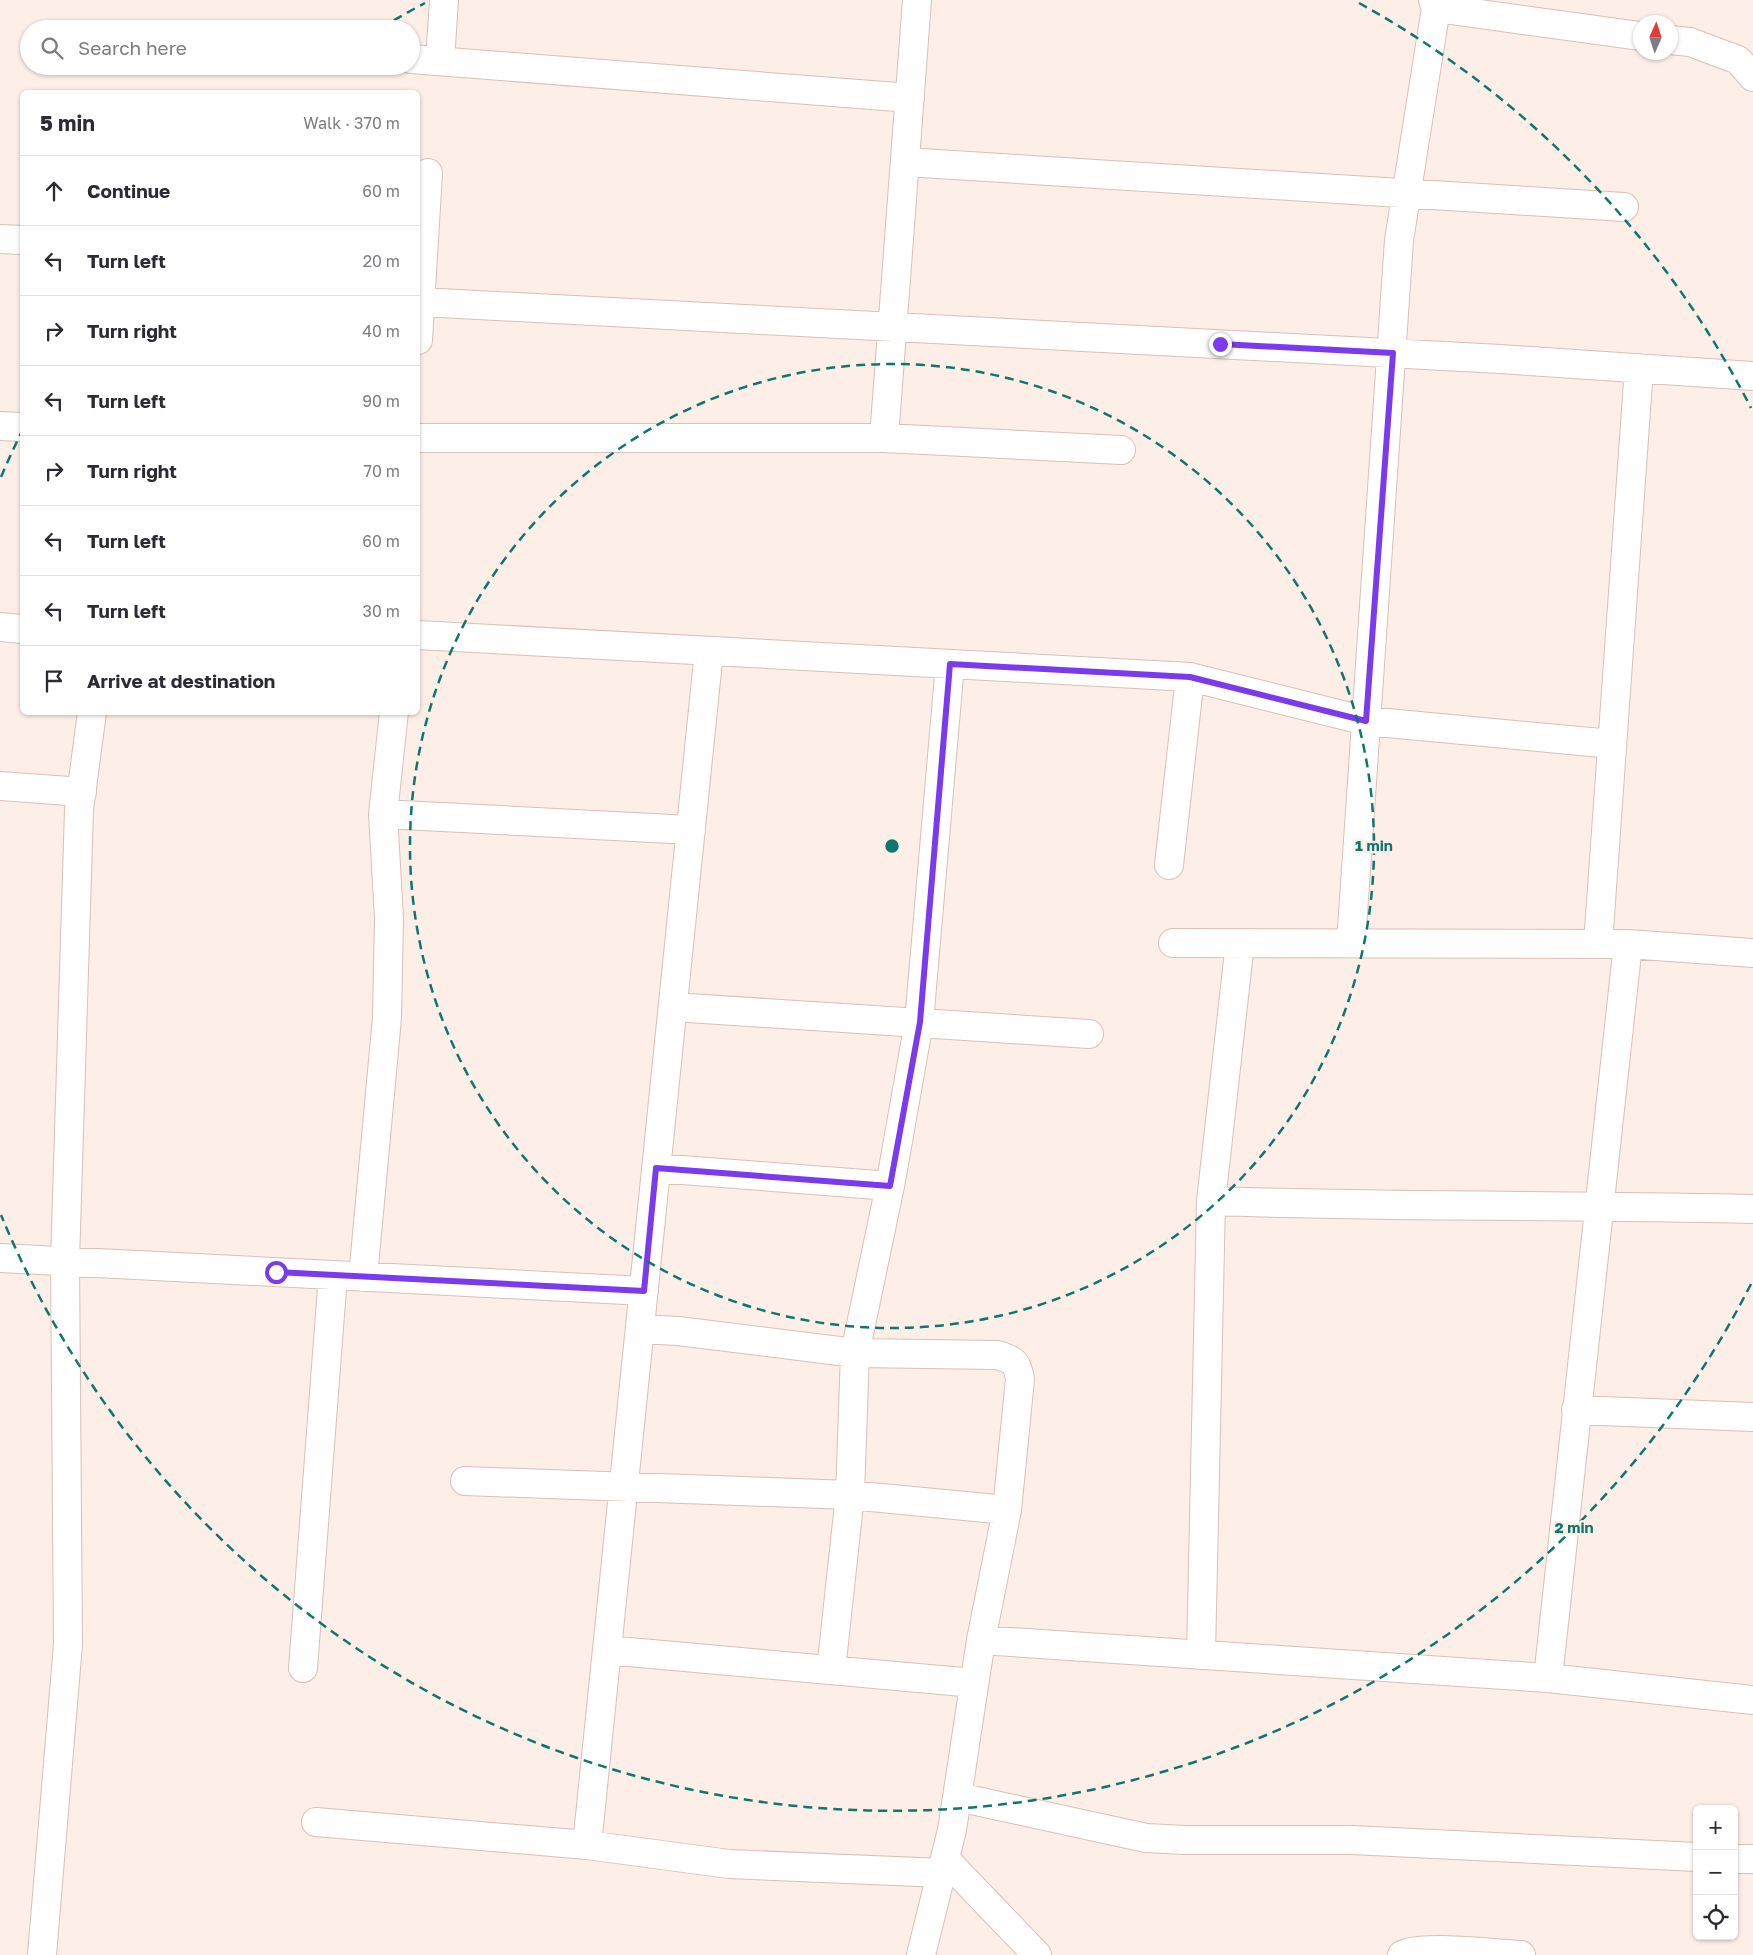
<!DOCTYPE html>
<html lang="en">
<head>
<meta charset="utf-8">
<style>
	body { margin:0; font-family:"Golos Text",sans-serif; background:#f2f2f3; color:#2b2b33 }
	.controls { position:absolute; right:15px; bottom:15px; display:grid; overflow:hidden; border-radius:8px; box-shadow:0 1px 4px #0004 }
	.controls button { width:45px; height:45px; display:grid; place-items:center; padding:0; border:0; border-bottom:1px solid #e1e1e2; background:#fff; color:#2b2b33; font:25px sans-serif }
	.compass { position:absolute; left:1633px; top:15px; width:45px; height:45px; border-radius:50%; background:#fff; box-shadow:0 1px 4px #0004; rotate:3deg }
	.stop { position:absolute; width:15px; height:15px; margin:-11px; border:4px solid #7c3aed; border-radius:50%; background:#fff }
	.stop.end { background:#7c3aed; border-color:#fff; box-shadow:0 1px 5px #0008 }
	.list { margin:0; padding:0; list-style:none }
	h2 { display:flex; justify-content:space-between; align-items:center; height:65px; margin:0; padding:0 20px; font-size:21px }
	h2 small { font-size:16px; font-weight:400; color:#7c7c81 }
	.list li { display:grid; grid-template-columns:32px 1fr auto; gap:15px; align-items:center; box-sizing:border-box; height:70px; padding:0 20px; border-top:1px solid #e1e1e2 }
	.list b { display:block; font-size:19px; white-space:nowrap }
	.list em { font-size:16px; font-style:normal; color:#7c7c81 }
	.icon { flex:none; width:28px; height:28px; fill:none; stroke:currentColor; stroke-width:2; stroke-linecap:round; stroke-linejoin:round }
	.map { position:relative; flex:none; width:1753px; height:1955px; overflow:hidden }
	.search { position:absolute; background:#fff; box-shadow:0 1px 4px #0004; left:20px; top:20px; width:400px; height:55px; display:flex; align-items:center; gap:12px; box-sizing:border-box; padding:0 18px; border-radius:28px; color:#7c7c81; font-size:19px }
	.panel { position:absolute; background:#fff; box-shadow:0 1px 4px #0004; left:20px; top:90px; width:400px; height:625px; border-radius:8px }
	.map>svg:first-child { display:block }
	.lines { fill:none; stroke-linecap:round; stroke-linejoin:round }
	.minor-casing { stroke:#d8c1b6; stroke-width:30 }
	.minor { stroke:#fff; stroke-width:28 }
	.route { stroke:#7c3aed; stroke-width:6 }
	.ring { fill:none; stroke:#0f766e; stroke-width:2.5; stroke-dasharray:9 6 }
	.centre { fill:#0f766e; stroke:#fdeee7; stroke-width:2.5 }
	.ring-label { font-size:15px; text-anchor:middle; font-weight:bold; fill:#0f766e; stroke:#fdeee7; stroke-width:5; stroke-linejoin:round; paint-order:stroke }
</style>
</head>
<body>
<div class="map">
<svg width="1753" height="1955" viewBox="0 0 1753 1955">
	<rect width="100%" height="100%" fill="#fdeee7"/>
	<g class="lines">
		<defs>
			<path id="minor" d="M 1436,8 L 1640,36
				M 1670,40 L 1690,42 L 1738,60 L 1753,77
				M 411,59 L 910,98
				M 440,60 L 444,0
				M 905,162 L 1624,207
				M 0,239 L 22,240
				M 421,302 L 1500,359 L 1753,376
				M 418,340 L 428,173
				M 0,426 L 22,427
				M 418,438 L 884,438 L 1121,450
				M 884,438 L 917,0
				M 0,627 L 22,629
				M 418,635 L 1190,677 L 1366,721 L 1612,744
				M 0,786 L 82,792
				M 383,814 L 691,830
				M 1169,865 L 1190,677
				M 1173,943 L 1628,944 L 1753,953
				M 1351,943 L 1399,240 L 1436,8 L 1433,0
				M 1598,944 L 1639,368
				M 673,1007 L 1089,1034
				M 656,1168 L 890,1186
				M 1211,1201 C 1392,1207 1572,1205 1753,1209
				M 0,1258 L 644,1291
				M 363,1277 L 387,1018 L 389,918 L 383,814 L 394,712
				M 640,1329 L 678,1331 L 855,1353 L 997,1355 C 1014,1360 1017,1362 1020,1379 L 1007,1510 L 981,1640 L 952,1830 L 921,1955
				M 1576,1410 L 1753,1417
				M 465,1481 L 850,1495 L 1007,1510
				M 981,1640 L 1548,1678 L 1753,1700
				M 607,1650 L 974,1683
				M 1201,1655 L 1211,1201 L 1240,943
				M 303,1668 L 333,1275
				M 831,1670 L 850,1495 L 855,1353 L 890,1186 L 919,1022 L 950,664
				M 1548,1678 L 1628,944
				M 958,1797 L 1146,1838 L 1184,1840 L 1352,1840 L 1697,1857
				M 316,1822 L 587,1845 L 729,1864 L 943,1873
				M 587,1845 L 709,651
				M 1734,1859 L 1753,1859
				M 946,1860 L 1037,1955
				M 42,1955 L 68,1644 L 65,1261 L 79,810 L 92,712
				M 1402,1955 C 1419,1944 1498,1954 1521,1955"/>
		</defs>
		<use href="#minor" class="minor-casing"/>
		<use href="#minor" class="minor"/>
	</g>
	<g class="lines">
		<path class="route" d="M 276,1272 L 644,1291 L 656,1168 L 890,1186 L 920,1022 L 950,664 L 1190,677 L 1366,721 L 1393,353 L 1220,344"/>
	</g>
	<g class="ring">
		<circle cx="892" cy="846" r="482"/>
		<path d="M1751 1284A964 964 0 0 1 1 1215M1 477A964 964 0 0 1 22 431M381 28A964 964 0 0 1 425 3M1359 3A964 964 0 0 1 1751 408"/>
	</g>
	<circle cx="892" cy="846" r="8" class="centre"/>
	<g class="ring-label">
		<text x="1374" y="851">1 min</text>
		<text x="1574" y="1533">2 min</text>
	</g>
</svg>
<div class="controls">
<button>+</button>
<button>−</button>
<button><svg class="icon" aria-label="locate" viewBox="0 0 24 24"><circle cx="12" cy="12" r="6"/><path d="M12 2v4M12 18v4M2 12h4M18 12h4"/></svg></button>
</div>
<svg class="compass" viewBox="-18 -18 36 36"><path d="M0-13l5 13h-10z" fill="#e53935"/><path d="M0 13l5-13h-10z" fill="#7c7c81"/></svg>
<div class="stop" style="left:276px;top:1272px"></div>
<div class="stop end" style="left:1220px;top:344px"></div>
<div class="search"><svg class="icon" aria-label="search" viewBox="0 0 24 24"><circle cx="10" cy="10" r="6"/><path d="M15 15l6 6"/></svg>Search here</div>
<section class="panel">
<h2>5 min<small>Walk · 370 m</small></h2>
<ul class="list">
<li><svg class="icon" aria-label="ahead" viewBox="0 0 24 24"><path d="M12 20V5M6 11l6-6 6 6"/></svg><div><b>Continue</b></div><em>60 m</em></li>
<li><svg class="icon" aria-label="left" viewBox="0 0 24 24"><path d="M17 20v-9H6M10 6l-5 5 5 5"/></svg><div><b>Turn left</b></div><em>20 m</em></li>
<li><svg class="icon" aria-label="right" viewBox="0 0 24 24"><path d="M7 20v-9h11M14 6l5 5-5 5"/></svg><div><b>Turn right</b></div><em>40 m</em></li>
<li><svg class="icon" aria-label="left" viewBox="0 0 24 24"><path d="M17 20v-9H6M10 6l-5 5 5 5"/></svg><div><b>Turn left</b></div><em>90 m</em></li>
<li><svg class="icon" aria-label="right" viewBox="0 0 24 24"><path d="M7 20v-9h11M14 6l5 5-5 5"/></svg><div><b>Turn right</b></div><em>70 m</em></li>
<li><svg class="icon" aria-label="left" viewBox="0 0 24 24"><path d="M17 20v-9H6M10 6l-5 5 5 5"/></svg><div><b>Turn left</b></div><em>60 m</em></li>
<li><svg class="icon" aria-label="left" viewBox="0 0 24 24"><path d="M17 20v-9H6M10 6l-5 5 5 5"/></svg><div><b>Turn left</b></div><em>30 m</em></li>
<li><svg class="icon" aria-label="arrive" viewBox="0 0 24 24"><path d="M6 21V4h12l-3 4 3 4H6"/></svg><div><b>Arrive at destination</b></div></li>
</ul>
</section>
</div>
</body>
</html>
